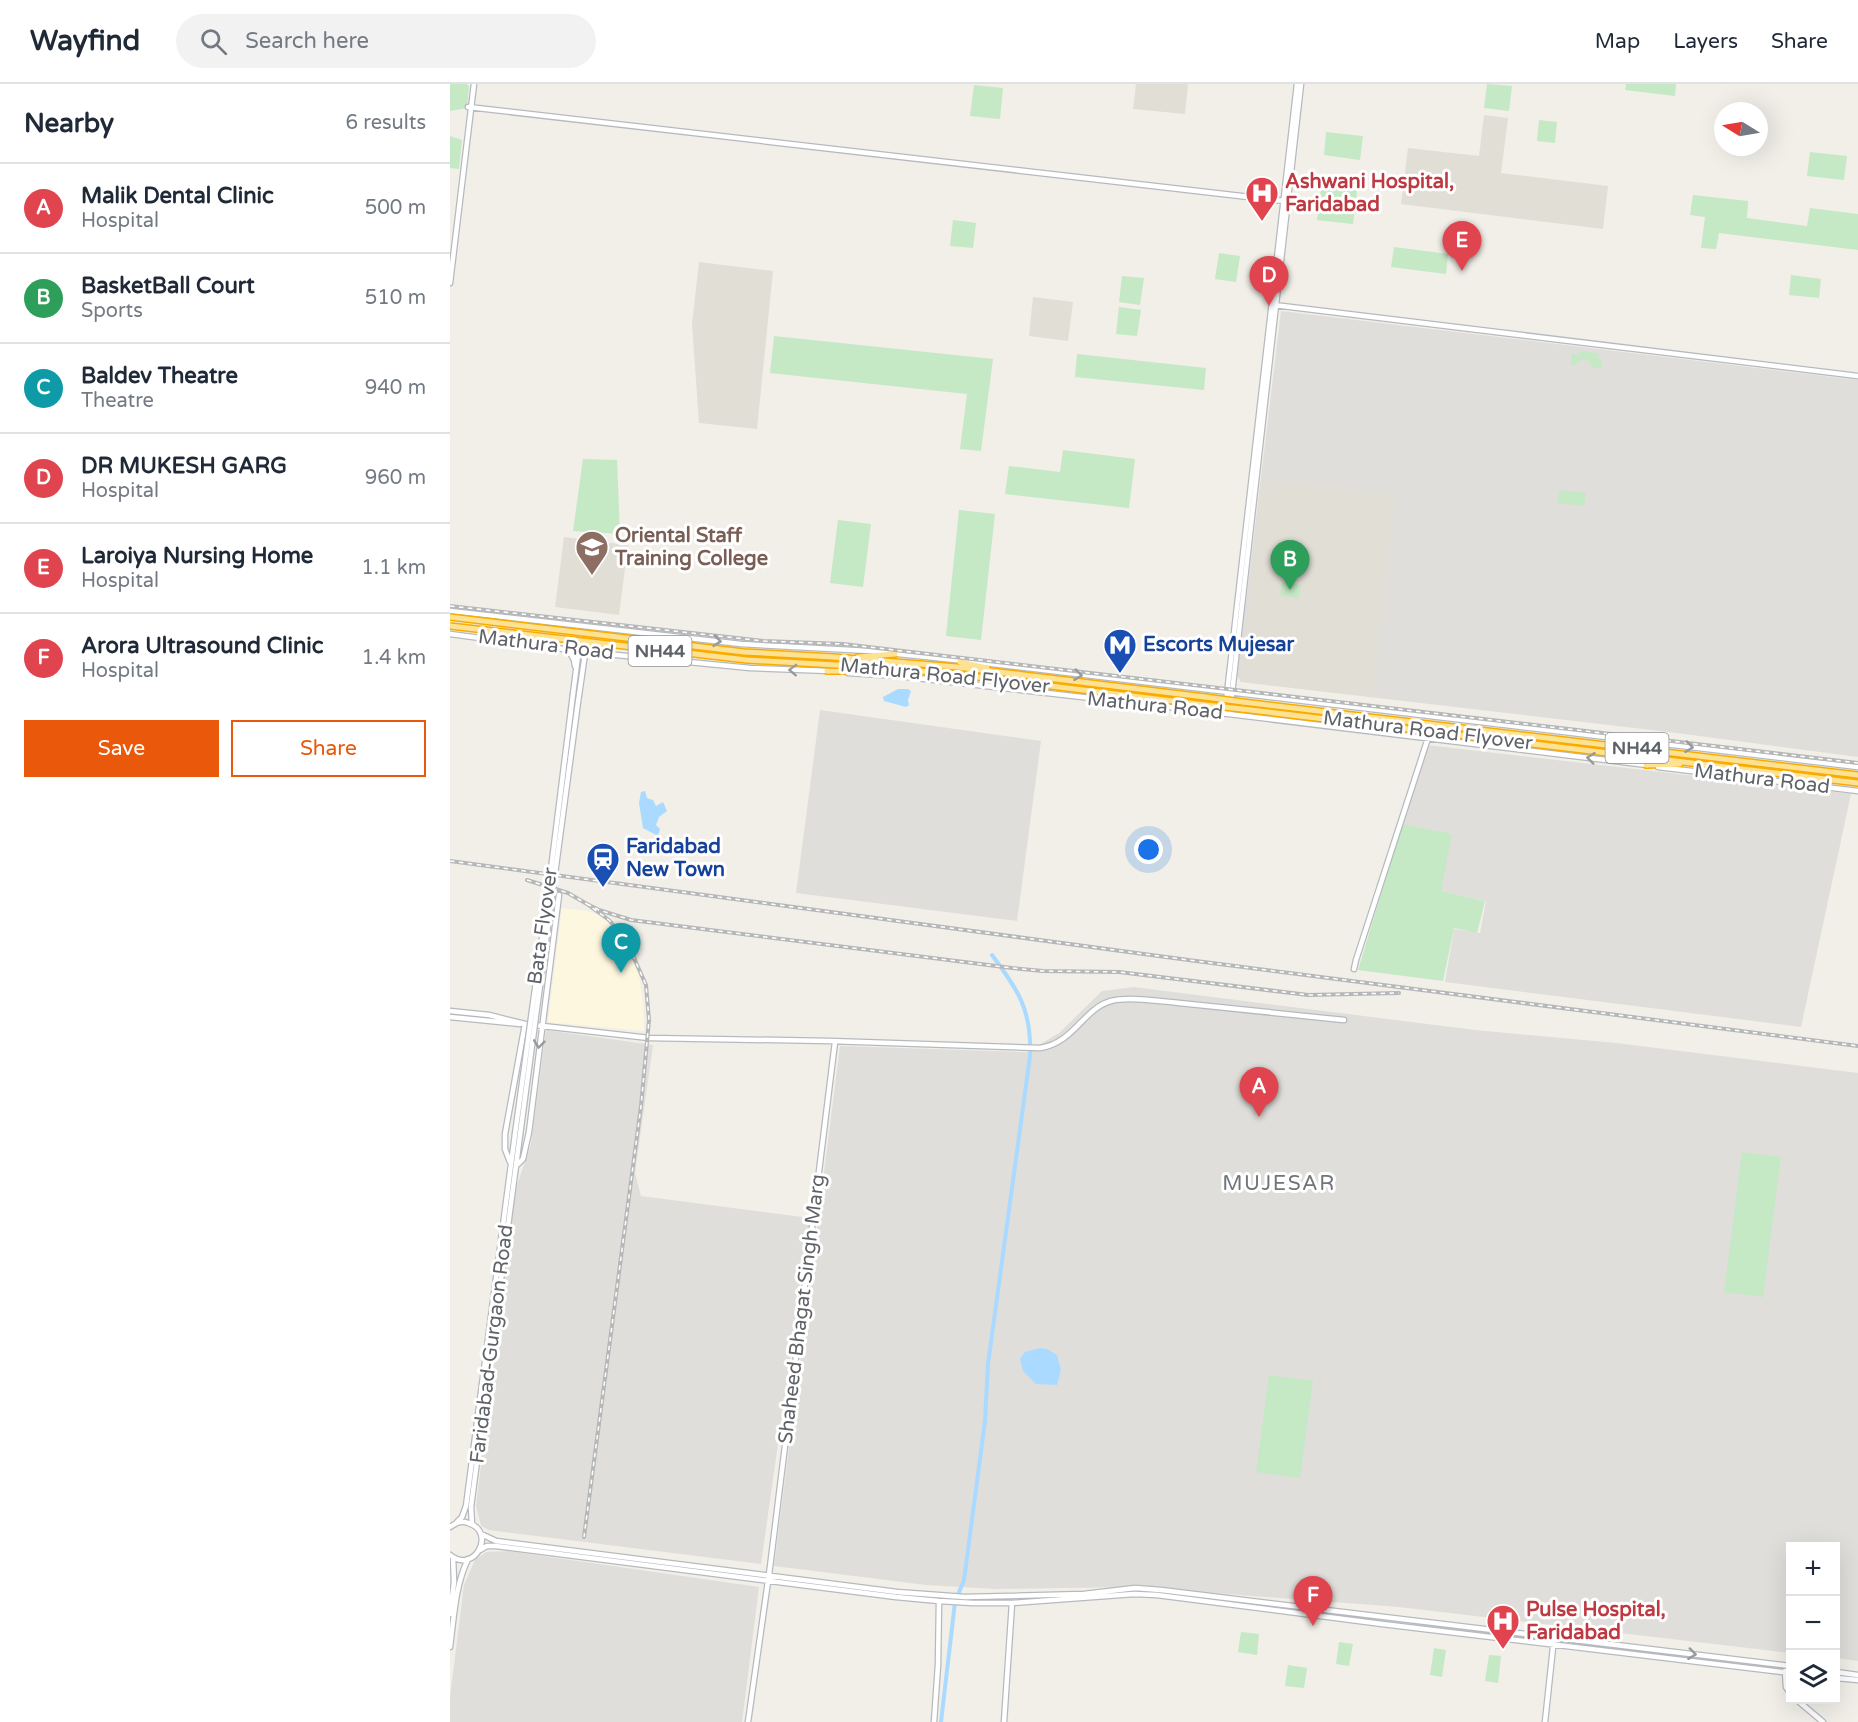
<!DOCTYPE html>
<html lang="en">
<head>
<meta charset="utf-8">
<style>
	body { margin:0; font-family:"Varela Round",sans-serif; background:#f2f2f3; color:#1f2937 }
	.controls { position:absolute; right:18px; bottom:18px; display:grid; overflow:hidden; border-radius:0px; box-shadow:0 6px 24px #0002 }
	.controls button { width:54px; height:54px; display:grid; place-items:center; padding:0; border:0; border-bottom:2px solid #e0e1e3; background:#fff; color:#1f2937; font:30px sans-serif }
	.compass { position:absolute; left:1264px; top:18px; width:54px; height:54px; border-radius:50%; background:#fff; box-shadow:0 6px 24px #0002; rotate:281deg }
	.you { position:absolute; left:699px; top:766px; width:21px; height:21px; margin:-15px; border:4px solid #fff; border-radius:50%; background:#1a73e8; box-shadow:0 0 0 9px #1a73e833 }
	.badge { display:grid; place-items:center; width:39px; height:39px; border-radius:50%; background:#ea580c; color:#fff; font-size:20px; font-weight:700 }
	.pin { position:absolute; translate:-50% -50px; filter:drop-shadow(0 2px 3px #0008) }
	.pin::after { content:''; position:absolute; top:32px; width:21px; height:18px; background:inherit; clip-path:polygon(0 0,100% 0,50% 100%) }
	.list { margin:0; padding:0; list-style:none }
	h2 { display:flex; justify-content:space-between; align-items:center; height:78px; margin:0; padding:0 24px; font-size:26px }
	h2 small { font-size:20px; font-weight:400; color:#747a83 }
	.list li { display:grid; grid-template-columns:39px 1fr auto; gap:18px; align-items:center; box-sizing:border-box; height:90px; padding:0 24px; border-top:2px solid #e0e1e3 }
	.list b { display:block; font-size:22px; white-space:nowrap }
	.list p { margin:0; font-size:20px; white-space:nowrap; color:#747a83 }
	.list em { font-size:20px; font-style:normal; color:#747a83 }
	.actions { display:flex; gap:12px; padding:18px 24px }
	.actions a { flex:1; padding:14px 0; border:2px solid #ea580c; border-radius:0px; text-align:center; font-size:21px; color:#ea580c }
	.actions .main { background:#ea580c; color:#fff }
	.icon { flex:none; width:33px; height:33px; fill:none; stroke:currentColor; stroke-width:2; stroke-linecap:round; stroke-linejoin:round }
	.map { position:relative; flex:none; width:1408px; height:1638px; overflow:hidden }
	header { display:flex; align-items:center; gap:36px; box-sizing:border-box; height:84px; padding:0 30px; background:#fff; border-bottom:2px solid #e0e1e3 }
	header strong { font-size:28px }
	nav { display:flex; gap:33px; margin-inline-start:auto; font-size:21px }
	.search { width:420px; height:54px; background:#f2f2f3; display:flex; align-items:center; gap:15px; box-sizing:border-box; padding:0 21px; border-radius:33px; color:#747a83; font-size:22px }
	main { display:flex }
	aside { flex:1; background:#fff }
	.map>svg:first-child { display:block }
	.commercial { fill:#fef7e0 }
	.industrial { fill:#e0deda }
	.education { fill:#e1ded6 }
	.green { fill:#c5e8c5 }
	.water { fill:#aadaff }
	.lines { fill:none; stroke-linecap:round; stroke-linejoin:round }
	.canal { stroke:#aadaff; stroke-width:4 }
	.secondary-casing { stroke:#b6babf; stroke-width:7 }
	.highway-casing { stroke:#f9ab00; stroke-width:8 }
	.secondary { stroke:#fff; stroke-width:4.5 }
	.highway { stroke:#fde293; stroke-width:5 }
	.rail-casing { stroke:#b6b7b8; stroke-width:4 }
	.rail { stroke:#fff; stroke-width:1.5; stroke-dasharray:4.5; stroke-linecap:butt }
	.secondary-bridge-casing { stroke:#b6babf; stroke-width:7; stroke-linecap:butt }
	.highway-bridge-casing { stroke:#f9ab00; stroke-width:8; stroke-linecap:butt }
	.secondary-bridge { stroke:#fff; stroke-width:4.5 }
	.highway-bridge { stroke:#fde293; stroke-width:5 }
	.oneway { stroke:#979a9d }
	.labels { text-anchor:middle; dominant-baseline:central; stroke-width:6; stroke-linejoin:round; paint-order:stroke }
	.shield { fill:#fff; stroke:#8f9295; stroke-width:1.5 }
	.shield-label { font-size:18px; font-weight:bold; fill:#5f6368 }
	.health-label { font-size:20px; font-weight:bold; fill:#be3a42; stroke:#fff; text-anchor:start }
	.education-label { font-size:20px; font-weight:bold; fill:#785e54; stroke:#fff; text-anchor:start }
	.street-label { font-size:20px; fill:#5f6368; stroke:#fff }
	.transit-label { font-size:20px; font-weight:bold; fill:#164399; stroke:#fff; text-anchor:start }
	.neighbourhood-label { font-size:21px; letter-spacing:1.5px; fill:#70757a; stroke:#fff }
</style>
</head>
<body>
<header>
<strong>Wayfind</strong>
<div class="search"><svg class="icon" aria-label="search" viewBox="0 0 24 24"><circle cx="10" cy="10" r="6"/><path d="M15 15l6 6"/></svg>Search here</div>
<nav><a>Map</a><a>Layers</a><a>Share</a></nav>
</header>
<main>
<aside>
<h2>Nearby<small>6 results</small></h2>
<ul class="list">
<li><span class="badge" style="background:#e0444e">A</span><div><b>Malik Dental Clinic</b><p>Hospital</p></div><em>500 m</em></li>
<li><span class="badge" style="background:#2e9e5b">B</span><div><b>BasketBall Court</b><p>Sports</p></div><em>510 m</em></li>
<li><span class="badge" style="background:#0f9aa8">C</span><div><b>Baldev Theatre</b><p>Theatre</p></div><em>940 m</em></li>
<li><span class="badge" style="background:#e0444e">D</span><div><b>DR MUKESH GARG</b><p>Hospital</p></div><em>960 m</em></li>
<li><span class="badge" style="background:#e0444e">E</span><div><b>Laroiya Nursing Home</b><p>Hospital</p></div><em>1.1 km</em></li>
<li><span class="badge" style="background:#e0444e">F</span><div><b>Arora Ultrasound Clinic</b><p>Hospital</p></div><em>1.4 km</em></li>
</ul>
<div class="actions"><a class="main">Save</a><a>Share</a></div>
</aside>
<div class="map">
<svg width="1408" height="1638" viewBox="0 0 1408 1638">
	<rect width="100%" height="100%" fill="#f1efe8"/>
	<path class="commercial" d="M 112,824 L 137,827 L 149,831 L 159,839 L 177,863 L 189,891 L 193,920 L 194,947 L 98,938 Z"/>
	<path class="industrial" d="M 831,227 L 1408,296 L 1408,673 L 1227,649 L 791,598 L 787,592 Z
		M 370,626 L 591,657 L 567,837 L 346,809 Z
		M 977,661 L 1401,710 L 1351,943 L 995,898 L 1004,845 L 1030,849 L 1036,817 L 991,807 L 953,740 Z
		M 684,903 L 1025,946 L 1166,959 L 1408,989 L 1408,1577 L 1386,1574 L 1386,1462 L 1340,1462 L 1340,1569 L 949,1523 L 685,1503 L 545,1505 L 476,1501 L 324,1482 L 390,962 L 577,968 L 609,949 L 652,907 Z
		M 96,946 L 203,961 L 185,1089 L 191,1112 L 360,1134 L 311,1480 L 39,1446 L 31,1442 L 26,1422 L 64,1110 L 81,1060 Z
		M 58,1467 L 309,1503 L 292,1638 L 0,1638 L 0,1613 L 14,1501 L 25,1476 L 36,1468 Z"/>
	<path class="education" d="M 686,0 L 738,0 L 735,30 L 683,25 Z
		M 1034,31 L 1058,34 L 1051,89 L 1158,102 L 1153,145 L 951,120 L 958,64 L 1029,72 Z
		M 249,178 L 323,187 L 307,345 L 249,339 L 242,240 Z
		M 583,213 L 623,218 L 618,257 L 579,252 Z
		M 812,396 L 945,411 L 923,613 L 791,597 Z
		M 114,453 L 178,461 L 169,531 L 105,523 Z"/>
	<path class="green" d="M 0,0 L 16,0 L 19,2 L 17,24 L 0,27 Z
		M 1037,0 L 1062,2 L 1059,27 L 1034,24 Z
		M 1176,0 L 1226,0 L 1225,12 L 1175,6 Z
		M 524,1 L 553,4 L 550,35 L 520,32 Z
		M 1089,36 L 1107,38 L 1105,59 L 1087,57 Z
		M 876,48 L 913,52 L 910,76 L 874,71 Z
		M 0,52 L 12,56 L 9,85 L 0,84 Z
		M 1360,68 L 1397,72 L 1394,96 L 1357,92 Z
		M 872,95 L 908,99 L 903,140 L 867,136 Z
		M 1243,111 L 1298,117 L 1297,134 L 1357,142 L 1360,124 L 1408,130 L 1408,166 L 1269,149 L 1266,165 L 1251,164 L 1255,133 L 1240,131 Z
		M 503,136 L 526,139 L 523,164 L 500,162 Z
		M 944,163 L 998,170 L 996,190 L 941,183 Z
		M 769,169 L 790,172 L 786,198 L 765,195 Z
		M 1341,191 L 1371,195 L 1369,214 L 1339,211 Z
		M 672,192 L 694,194 L 690,221 L 669,218 Z
		M 669,223 L 691,226 L 687,252 L 666,250 Z
		M 324,252 L 543,275 L 531,367 L 510,365 L 517,310 L 320,289 Z
		M 1130,267 L 1149,269 L 1148,274 L 1152,275 L 1151,285 L 1143,284 C 1139,274 1131,273 1125,282 L 1121,280 L 1122,269 L 1129,271 Z
		M 627,270 L 756,284 L 754,306 L 625,293 Z
		M 613,366 L 685,375 L 679,424 L 555,410 L 559,382 L 610,388 Z
		M 133,375 L 167,376 L 170,450 L 123,447 Z
		M 1109,406 L 1136,409 L 1134,422 L 1108,419 Z
		M 509,426 L 545,430 L 531,556 L 496,552 Z
		M 388,436 L 421,440 L 413,503 L 380,499 Z
		M 832,498 L 851,501 L 849,514 L 830,511 Z
		M 952,740 L 1002,750 L 991,807 L 1035,817 L 1027,849 L 1004,844 L 993,897 L 908,886 Z
		M 1292,1068 L 1331,1073 L 1313,1213 L 1274,1208 Z
		M 819,1291 L 863,1297 L 850,1394 L 806,1388 Z
		M 791,1548 L 809,1550 L 807,1571 L 788,1568 Z
		M 889,1558 L 903,1560 L 899,1582 L 886,1580 Z
		M 984,1564 L 996,1566 L 992,1593 L 980,1591 Z
		M 1039,1571 L 1051,1572 L 1048,1599 L 1035,1597 Z
		M 838,1581 L 857,1584 L 854,1604 L 835,1602 Z"/>
	<path class="water" d="M 448,605 L 458,605 L 461,607 L 458,616 L 459,621 L 456,623 L 434,617 L 433,613 Z
		M 195,707 L 197,714 L 203,716 L 206,722 L 213,718 L 217,727 L 209,733 L 206,741 L 210,745 L 208,752 L 193,744 L 189,719 L 191,708 Z
		M 590,1264 L 597,1265 L 607,1271 L 611,1286 L 607,1301 L 586,1300 L 573,1287 L 570,1275 L 575,1268 Z"/>
	<g class="lines">
		<path class="canal" d="M 491,1638 L 505,1518 L 514,1496 L 535,1337 L 538,1280 L 580,972 C 582,926 568,906 542,871"/>
		<defs>
			<path id="secondary" d="M 18,23 L 834,117
				M 0,199 L 24,0
				M 824,221 L 1408,292
				M 0,527 L 291,560 L 420,567 L 534,579 L 1408,683
				M 0,550 L 136,568 L 300,584 L 380,587
				M 118,565 L 124,576 L 125,582
				M 398,589 L 449,592 L 737,625 L 1197,681
				M 123,610 L 131,548
				M 128,618 L 138,549
				M 775,627 L 847,0
				M 780,627 L 851,0
				M 1208,683 L 1408,707
				M 904,885 L 906,876 L 978,654
				M 0,927 L 39,931 L 75,940 L 199,954 L 380,957 L 590,964 C 624,959 634,924 661,917 C 679,912 719,918 739,920 C 790,925 842,931 894,936
				M 0,933 L 70,940
				M 60,1078 L 55,1065 L 55,1050 L 75,940
				M 67,1081 L 73,1075 L 79,1048 L 109,811
				M 7,1438 L 12,1433 L 16,1422 L 65,1050
				M 22,1440 L 21,1423 L 70,1051
				M 0,1443 C 6,1439 11,1436 18,1439 C 47,1447 25,1491 0,1471
				M 31,1450 L 46,1457 L 447,1508 L 515,1513 L 634,1510 L 685,1504 L 711,1506 L 1340,1582
				M 30,1466 L 37,1462 L 46,1462 L 446,1513 L 489,1517 L 523,1519 L 562,1519 L 684,1510 L 707,1511 L 932,1540 L 1340,1589
				M 0,1530 L 4,1498 L 3,1473
				M 0,1563 C 4,1533 5,1502 18,1475
				M 1335,1587 L 1336,1603 L 1340,1609
				M 1386,1588 L 1408,1591
				M 1386,1594 L 1408,1596
				M 1347,1616 L 1373,1638
				M 298,1638 L 320,1483 L 385,958
				M 484,1638 L 488,1581 L 489,1517
				M 554,1638 L 562,1519
				M 1095,1638 L 1104,1554"/>
			<path id="highway" d="M 384,573 L 507,583 L 755,613
				M 408,573 L 445,570
				M 510,578 L 537,584
				M 421,583 L 503,590 L 755,621
				M 377,587 L 431,587
				M 793,618 L 1408,691
				M 792,625 L 1408,699
				M 1196,681 L 1230,680"/>
		</defs>
		<use href="#secondary" class="secondary-casing"/>
		<use href="#highway" class="highway-casing"/>
		<use href="#secondary" class="secondary"/>
		<use href="#highway" class="highway"/>
		<defs>
			<path id="rail" d="M 0,522 L 314,557 L 393,560 L 1408,679
				M 0,777 L 746,877 L 1408,962
				M 77,796 L 118,809 L 137,820 L 159,836 L 176,856 L 196,901 L 199,936 L 191,1022 L 134,1453
				M 137,820 L 149,826 L 181,836 L 562,884 L 593,887 L 669,888 L 858,911 L 949,909"/>
		</defs>
		<use href="#rail" class="rail-casing"/>
		<use href="#rail" class="rail"/>
		<defs>
			<path id="secondary-bridge" d="M 65,1050 L 96,825 L 123,610
				M 70,1051 L 128,618"/>
			<path id="highway-bridge" d="M 0,533 L 294,568 L 384,573
				M 0,542 L 297,576 L 421,583
				M 755,613 L 793,618
				M 755,621 L 792,625"/>
		</defs>
		<use href="#secondary-bridge" class="secondary-bridge-casing"/>
		<use href="#highway-bridge" class="highway-bridge-casing"/>
		<use href="#secondary-bridge" class="secondary-bridge"/>
		<use href="#highway-bridge" class="highway-bridge"/>
	</g>
	<defs><path id="oneway-chevron" d="M-2-3.5L2.5 0L-2 3.5" fill="none" stroke-width="1.6" stroke-linecap="round" stroke-linejoin="round" transform="scale(1.5)"/></defs>
	<g class="oneway">
		<use href="#oneway-chevron" transform="translate(267 557) rotate(6)"/>
		<use href="#oneway-chevron" transform="translate(343 586) rotate(-178)"/>
		<use href="#oneway-chevron" transform="translate(628 591) rotate(7)"/>
		<use href="#oneway-chevron" transform="translate(1239 663) rotate(7)"/>
		<use href="#oneway-chevron" transform="translate(1141 674) rotate(-173)"/>
		<use href="#oneway-chevron" transform="translate(89 960) rotate(97)"/>
		<use href="#oneway-chevron" transform="translate(1242 1570) rotate(7)"/>
	</g>
	<defs>
		<symbol id="hospital-pin" viewBox="-11 -11 22 30"><path d="M0 17L-7.5 6A9.5 9.5 0 1 1 7.5 6Z" fill="#e0444e" stroke="#fff"/><path d="M-5-5h3v3.5h4V-5h3V5h-3V1.5h-4V5h-3Z" fill="#fff"/></symbol>
		<symbol id="university-pin" viewBox="-11 -11 22 30"><path d="M0 17L-7.5 6A9.5 9.5 0 1 1 7.5 6Z" fill="#8d6e63" stroke="#fff"/><path d="M0-5L7-2L0 1L-7-2ZM-4 1L0 2.5L4 1V4Q0 6-4 4Z" fill="#fff"/></symbol>
		<symbol id="metro-pin" viewBox="-11 -11 22 30"><path d="M0 17L-7.5 6A9.5 9.5 0 1 1 7.5 6Z" fill="#1a4fb4" stroke="#fff"/><path d="M-5.5 5V-5H-3L0 0L3-5H5.5V5H3V-.5L0 4L-3-.5V5Z" fill="#fff"/></symbol>
		<symbol id="station-pin" viewBox="-11 -11 22 30"><path d="M0 17L-7.5 6A9.5 9.5 0 1 1 7.5 6Z" fill="#1a4fb4" stroke="#fff"/><path d="M-3-6H3Q5-6 5-4V2Q5 4 3 4L4.5 6H3L1.5 4h-3L-3 6H-4.5L-3 4Q-5 4-5 2V-4Q-5-6-3-6ZM-3.5-4v3h7v-3ZM-3.5 1v1.5H-2V1ZM2 1v1.5H3.5V1Z" fill="#fff"/></symbol>
	</defs>
	<g fill-rule="evenodd">
		<use href="#hospital-pin" x="793" y="90" width="38" height="52"/>
		<use href="#university-pin" x="123" y="444" width="38" height="52"/>
		<use href="#metro-pin" x="651" y="542" width="38" height="52"/>
		<use href="#station-pin" x="134" y="756" width="38" height="52"/>
		<use href="#hospital-pin" x="1034" y="1518" width="38" height="52"/>
	</g>
	<g class="labels">
		<g class="shield">
			<rect x="178.5" y="552" width="63" height="30" rx="4.5"/>
			<rect x="1155.5" y="649" width="63" height="30" rx="4.5"/>
		</g>
		<g class="shield-label">
			<text x="210" y="567">NH44</text>
			<text x="1187" y="664">NH44</text>
		</g>
		<g class="health-label">
			<text x="835" y="98">Ashwani Hospital,<tspan x="835" dy="23">Faridabad</tspan></text>
			<text x="1076" y="1526">Pulse Hospital,<tspan x="1076" dy="23">Faridabad</tspan></text>
		</g>
		<g class="education-label">
			<text x="165" y="452">Oriental Staff<tspan x="165" dy="23">Training College</tspan></text>
		</g>
		<g class="street-label">
			<text transform="translate(96 561) rotate(7)">Mathura Road</text>
			<text transform="translate(495 592) rotate(6)">Mathura Road Flyover</text>
			<text transform="translate(705 622) rotate(6)">Mathura Road</text>
			<text transform="translate(978 647) rotate(7)">Mathura Road Flyover</text>
			<text transform="translate(1312 695) rotate(7)">Mathura Road</text>
			<text transform="translate(93 842) rotate(-82)">Bata Flyover</text>
			<text transform="translate(352 1225) rotate(-83)">Shaheed Bhagat Singh Marg</text>
			<text transform="translate(42 1260) rotate(-83)">Faridabad-Gurgaon Road</text>
		</g>
		<g class="transit-label">
			<text x="693" y="561">Escorts Mujesar</text>
			<text x="176" y="763">Faridabad<tspan x="176" dy="23">New Town</tspan></text>
		</g>
		<g class="neighbourhood-label">
			<text x="829" y="1099">MUJESAR</text>
		</g>
	</g>
</svg>
<div class="controls">
<button>+</button>
<button>−</button>
<button><svg class="icon" aria-label="layers" viewBox="0 0 24 24"><path d="M12 4l9 5-9 5-9-5zM3 14l9 5 9-5"/></svg></button>
</div>
<svg class="compass" viewBox="-18 -18 36 36"><path d="M0-13l5 13h-10z" fill="#e53935"/><path d="M0 13l5-13h-10z" fill="#747a83"/></svg>
<div class="you"></div>
<div class="pin badge" style="left:809px;top:1033px;background:#e0444e">A</div>
<div class="pin badge" style="left:840px;top:506px;background:#2e9e5b">B</div>
<div class="pin badge" style="left:171px;top:889px;background:#0f9aa8">C</div>
<div class="pin badge" style="left:819px;top:222px;background:#e0444e">D</div>
<div class="pin badge" style="left:1012px;top:187px;background:#e0444e">E</div>
<div class="pin badge" style="left:863px;top:1542px;background:#e0444e">F</div>
</div>
</main>
</body>
</html>
